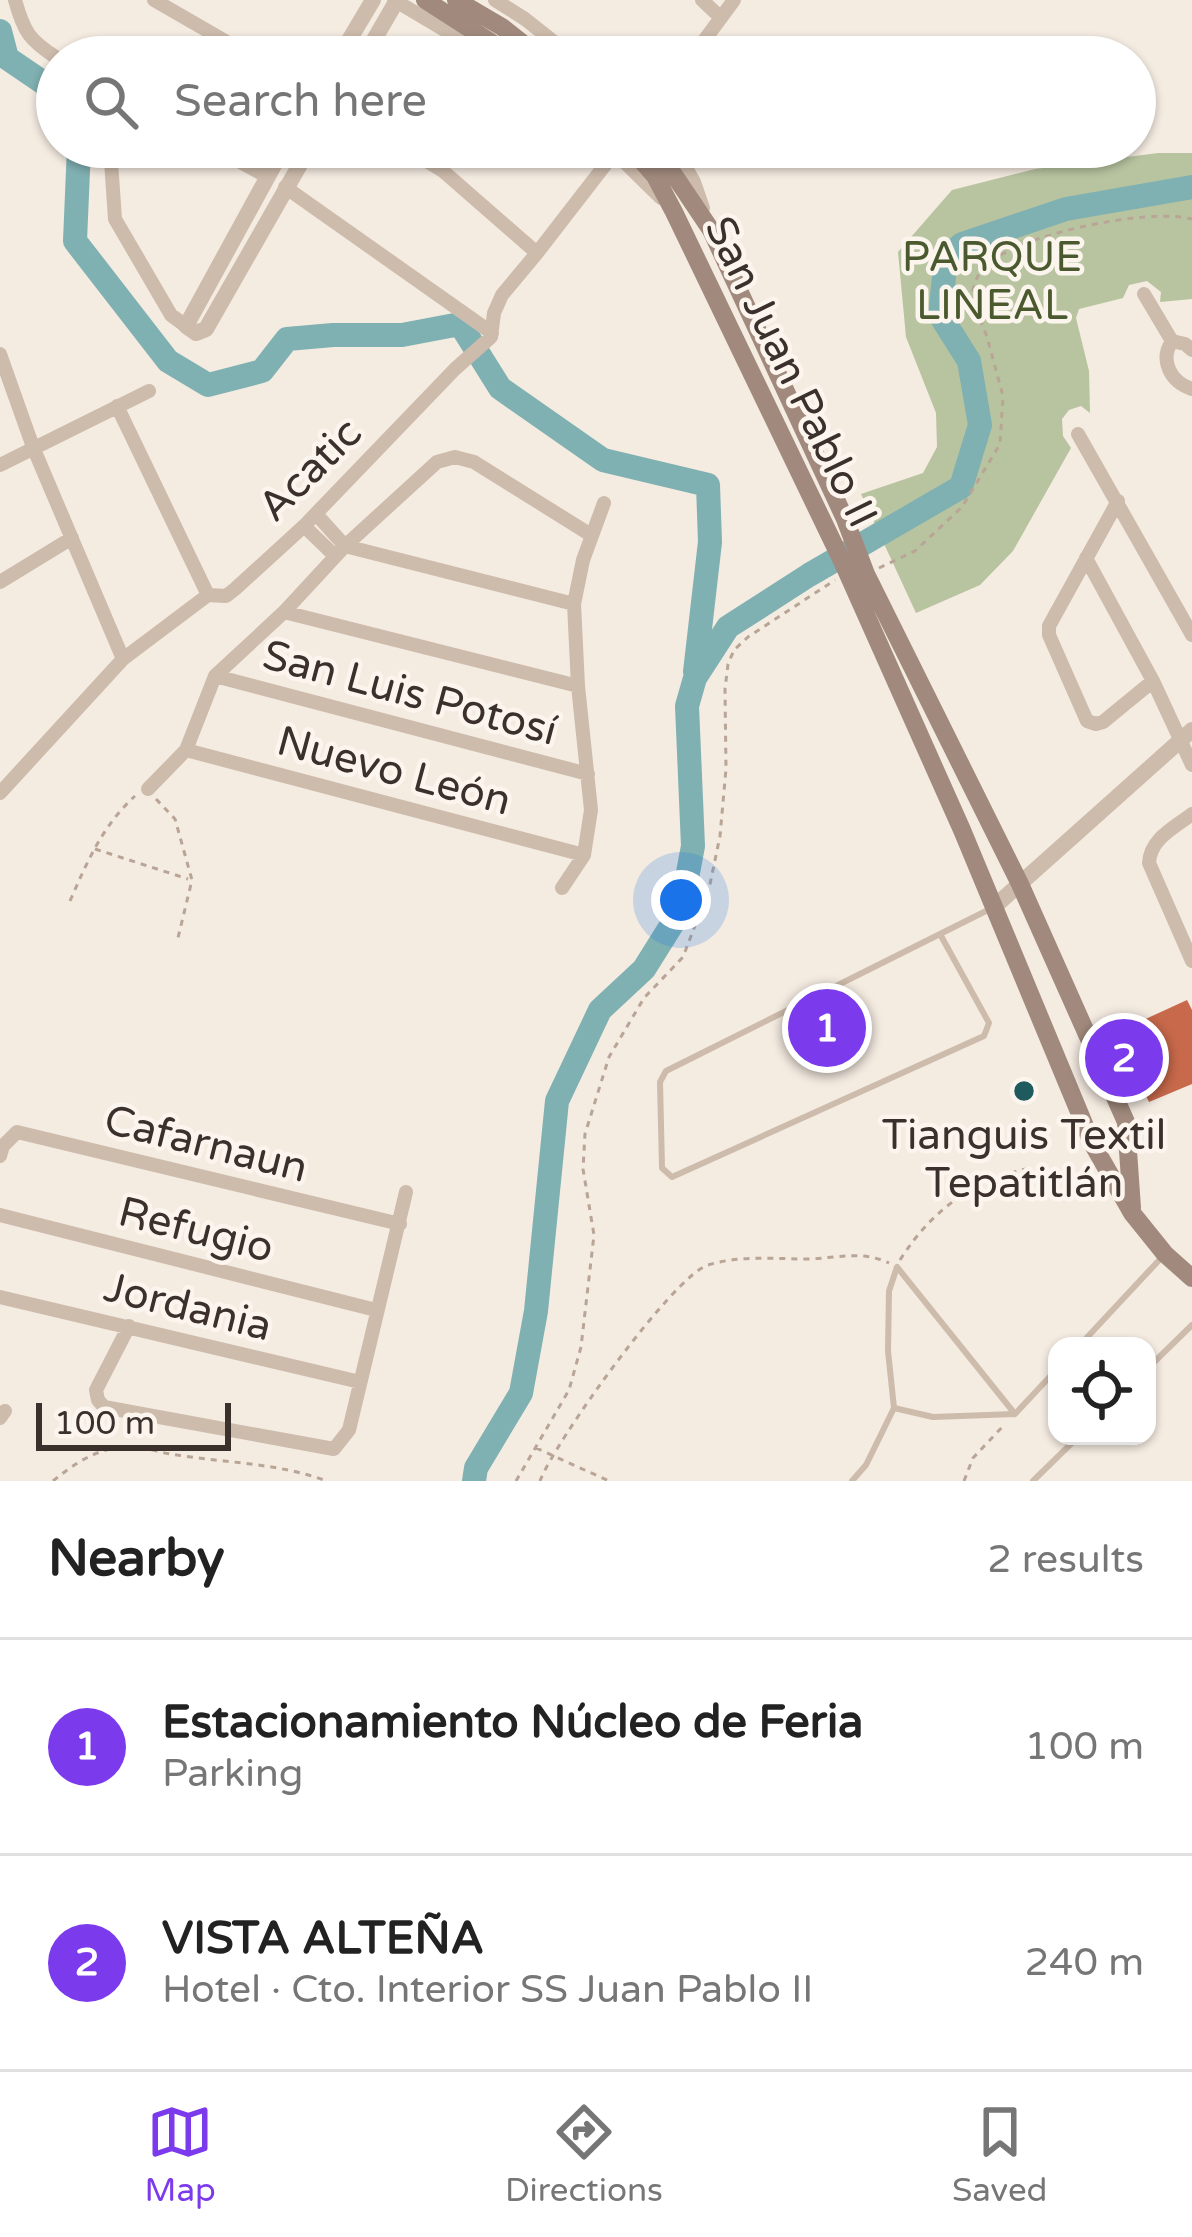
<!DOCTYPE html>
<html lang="en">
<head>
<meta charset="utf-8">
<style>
	body { margin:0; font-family:"Varela Round",sans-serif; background:#f6f6f6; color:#222 }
	.controls { position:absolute; right:36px; bottom:36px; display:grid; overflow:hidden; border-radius:24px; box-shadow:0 3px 9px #0004 }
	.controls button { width:108px; height:108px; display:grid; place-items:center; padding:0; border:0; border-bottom:3px solid #e0e0e0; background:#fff; color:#222; font:60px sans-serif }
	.scale { position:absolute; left:36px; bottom:30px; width:195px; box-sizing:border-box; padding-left:12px; border:6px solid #3b302b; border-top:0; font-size:33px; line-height:42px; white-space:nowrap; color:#3b302b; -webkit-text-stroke:9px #fbf5ee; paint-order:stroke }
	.you { position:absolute; left:681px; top:900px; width:42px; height:42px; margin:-30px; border:9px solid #fff; border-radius:50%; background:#1a73e8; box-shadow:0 0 0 18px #1a73e833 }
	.badge { display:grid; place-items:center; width:78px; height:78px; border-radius:50%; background:#7c3aed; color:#fff; font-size:39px; font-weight:700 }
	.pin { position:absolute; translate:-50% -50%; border:6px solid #fff; box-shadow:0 3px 12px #0006 }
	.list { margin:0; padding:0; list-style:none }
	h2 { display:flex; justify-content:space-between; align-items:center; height:156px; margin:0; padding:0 48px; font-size:51px }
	h2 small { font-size:39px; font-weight:400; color:#767676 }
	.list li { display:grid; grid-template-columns:78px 1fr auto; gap:36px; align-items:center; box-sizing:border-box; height:216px; padding:0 48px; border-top:3px solid #e0e0e0 }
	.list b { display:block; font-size:45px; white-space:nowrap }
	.list p { margin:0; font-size:39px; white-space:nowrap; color:#767676 }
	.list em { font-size:39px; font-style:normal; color:#767676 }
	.icon { flex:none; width:66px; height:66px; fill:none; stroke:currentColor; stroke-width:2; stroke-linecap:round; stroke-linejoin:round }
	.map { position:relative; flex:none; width:1192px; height:1481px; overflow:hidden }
	.search { position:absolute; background:#fff; box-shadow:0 3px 9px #0004; left:36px; right:36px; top:36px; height:132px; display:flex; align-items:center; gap:30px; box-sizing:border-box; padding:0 42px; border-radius:66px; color:#767676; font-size:45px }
	.sheet { height:588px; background:#fff }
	nav { display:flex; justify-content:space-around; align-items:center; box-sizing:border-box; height:168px; border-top:3px solid #e0e0e0; background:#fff; font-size:33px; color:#767676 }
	nav a { display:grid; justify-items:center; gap:6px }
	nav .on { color:#7c3aed }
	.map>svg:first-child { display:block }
	.green { fill:#b8c4a0 }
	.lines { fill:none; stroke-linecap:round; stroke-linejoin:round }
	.river { stroke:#7fb0b2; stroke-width:24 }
	.building { fill:#c8694b }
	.path { stroke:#b9a596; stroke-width:3; stroke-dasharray:6 6; stroke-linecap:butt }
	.service { stroke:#cdbbac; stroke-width:6 }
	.minor { stroke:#cdbbac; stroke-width:14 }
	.tertiary { stroke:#cdbbac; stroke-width:16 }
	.secondary { stroke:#a18a7d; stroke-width:18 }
	.poi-dot { fill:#1f5a5e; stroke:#fbf5ee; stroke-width:4.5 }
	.labels { text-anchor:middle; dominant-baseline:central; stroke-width:9; stroke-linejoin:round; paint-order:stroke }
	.park-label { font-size:42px; fill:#4a5a2e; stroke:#fbf5ee }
	.street-label { font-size:42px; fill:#3b302b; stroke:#fbf5ee }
	.poi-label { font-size:42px; fill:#3b302b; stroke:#fbf5ee }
</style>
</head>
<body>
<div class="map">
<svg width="1192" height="1481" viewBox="0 0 1192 1481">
	<rect width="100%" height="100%" fill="#f4ebe1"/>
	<path class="green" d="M 1158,153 L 1192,153 L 1192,299 L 1160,302 L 1161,292 L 1147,281 L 1129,285 L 1123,298 L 1079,309 L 1076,318 L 1089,371 L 1090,413 L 1081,406 L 1069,410 L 1062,419 L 1063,436 L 1071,448 L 1013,551 L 980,585 L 916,613 L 861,494 L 923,473 L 937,447 L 936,413 L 906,337 L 898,252 L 952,190 L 1035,169 Z"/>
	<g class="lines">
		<path class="river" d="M 0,31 L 7,58 L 57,92
			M 79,147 L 75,241 L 168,361 L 208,385 L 262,371 L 287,339 L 333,335 L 402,335 L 460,324 L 500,388 L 603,460 L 708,485 L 710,542 L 695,672
			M 474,1481 L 476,1468 L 521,1393 L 536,1311 L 557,1101 L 600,1010 L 644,969 L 681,910 L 693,846 L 687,706 L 695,678 L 728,627 L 809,575 L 961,487 L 980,425 L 969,361 L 940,315 L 946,258 L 962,244 L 1066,209 L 1192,187"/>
	</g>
	<path class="building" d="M 1187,1000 L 1192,1010 L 1192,1084 L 1149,1102 L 1115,1033 Z"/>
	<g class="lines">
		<path class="path" d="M 879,568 L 915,551 L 962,507 L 1000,444 L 1003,396 L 987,337 L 971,295 C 974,287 977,275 982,269 C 1012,235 1149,207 1192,219
			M 156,799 L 175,819 L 192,880 L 177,942
			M 95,849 L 188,879
			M 70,901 C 87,862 103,825 135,796
			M 900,1260 C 933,1208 974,1180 1034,1167
			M 536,1448 L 609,1481
			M 53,1481 C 74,1464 93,1451 120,1447 C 139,1444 158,1453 177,1455 C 227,1463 278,1463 327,1481
			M 516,1481 L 569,1390 L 581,1347 L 594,1235 L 583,1169 L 585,1134 L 609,1057 L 644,998 L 683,957 L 709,889 L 720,836 L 726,769 L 725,689 L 728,664 L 734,650 L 748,637 L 835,580
			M 540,1481 C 554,1443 673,1276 708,1265 C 741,1255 774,1259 808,1259 C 839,1258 860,1250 889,1263
			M 964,1481 L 973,1458 L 1005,1424"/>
		<path class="service" d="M 940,934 L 989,1023 L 984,1036 L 672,1177 L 662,1168 L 660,1082 L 666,1071 L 990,909
			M 897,1267 L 1015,1414
			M 1079,1346 L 1162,1257
			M 1147,1369 L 1192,1325
			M 894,1408 L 933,1417 L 1015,1414 L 1057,1369
			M 852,1481 L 866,1465 L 894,1408 L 888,1351 L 889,1291 L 897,1267
			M 1033,1481 L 1079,1436"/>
		<path class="minor" d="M 15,0 C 24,32 29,40 57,58
			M 154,0 L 253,57
			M 394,0 L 490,57
			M 495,0 L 525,19 L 573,57
			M 702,0 L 720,17
			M 692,57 L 734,0
			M 110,147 L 115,219 L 171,315 L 186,326
			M 213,147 L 266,176
			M 404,147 L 443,171 L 537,253
			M 609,147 L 661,198
			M 675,147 L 694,182 L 703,208
			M 285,187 L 492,333
			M 1144,294 L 1172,341 L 1185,344 L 1192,350
			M 1172,341 C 1159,361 1171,382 1192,389
			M 0,354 L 33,447 L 123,659
			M 117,406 L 208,595
			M 1078,434 L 1192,635
			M 0,465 L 149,391
			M 1118,501 L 1049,626 L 1049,635 L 1087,721 L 1096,724 L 1103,722 L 1153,681
			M 316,514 L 345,546 L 574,604
			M 304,526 L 335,556
			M 1086,558 L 1153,681 L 1192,765
			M 0,582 L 72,538
			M 284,612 L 578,686
			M 215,676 L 588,774
			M 186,750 L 584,855
			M 148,789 L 186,750 L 215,676 L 284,612 L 345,546 L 437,462 L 455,457 L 474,462 L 591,535
			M 0,793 L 123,659 L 208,595 L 226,596 L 235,589 L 304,526 L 455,369 L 491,337 L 494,313 L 502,295 L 537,253 L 619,147
			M 1192,814 C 1174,828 1150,839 1149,863 L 1192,961
			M 562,888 L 584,855 L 591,810 L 578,686 L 574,604 L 583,560 L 604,503
			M 0,1156 L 3,1146 L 17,1132 L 400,1224
			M 0,1215 L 376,1310
			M 0,1297 L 360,1382
			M 129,1326 L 96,1390 L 98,1400 L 104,1407 L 334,1449 L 349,1430 L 406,1192
			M 0,1418 L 5,1411"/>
		<path class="tertiary" d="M 339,57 L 373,0
			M 364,57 L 396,2
			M 284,147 L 186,326 L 196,333 L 206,329 L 310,147
			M 994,907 L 1192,730"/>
		<path class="secondary" d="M 425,0 L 514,57
			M 456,0 L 502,27 L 540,57
			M 630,147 L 655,176 L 674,212 L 843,563 L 962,830 L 1092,1143 L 1132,1213 L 1165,1254 L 1192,1278
			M 650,147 L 666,163 L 711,230 L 845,519 L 866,574 L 1020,884 L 1126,1122 L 1132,1208"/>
	</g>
	<circle class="poi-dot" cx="1024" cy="1091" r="12"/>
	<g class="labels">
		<g class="park-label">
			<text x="992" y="257">PARQUE<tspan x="992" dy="48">LINEAL</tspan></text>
		</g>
		<g class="street-label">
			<text transform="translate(791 372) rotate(64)">San Juan Pablo II</text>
			<text transform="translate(310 470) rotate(-45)">Acatic</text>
			<text transform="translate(410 693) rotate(15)">San Luis Potosí</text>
			<text transform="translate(394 771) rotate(15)">Nuevo León</text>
			<text transform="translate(206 1144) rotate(14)">Cafarnaun</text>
			<text transform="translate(196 1230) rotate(14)">Refugio</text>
			<text transform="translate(188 1307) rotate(14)">Jordania</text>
		</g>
		<g class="poi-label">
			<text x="1024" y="1135">Tianguis Textil<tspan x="1024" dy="48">Tepatitlán</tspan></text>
		</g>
	</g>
</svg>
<div class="controls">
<button><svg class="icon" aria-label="locate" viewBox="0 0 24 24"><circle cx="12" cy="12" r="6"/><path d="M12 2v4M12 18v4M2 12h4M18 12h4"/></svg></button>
</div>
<div class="scale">100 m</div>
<div class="you"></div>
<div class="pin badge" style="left:827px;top:1028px">1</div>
<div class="pin badge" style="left:1124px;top:1058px">2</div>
<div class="search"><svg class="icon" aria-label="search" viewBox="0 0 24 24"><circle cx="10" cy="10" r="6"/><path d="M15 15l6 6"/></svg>Search here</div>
</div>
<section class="sheet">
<h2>Nearby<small>2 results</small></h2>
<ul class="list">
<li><span class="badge">1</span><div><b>Estacionamiento Núcleo de Feria</b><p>Parking</p></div><em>100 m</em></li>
<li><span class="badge">2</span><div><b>VISTA ALTEÑA</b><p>Hotel · Cto. Interior SS Juan Pablo II</p></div><em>240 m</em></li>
</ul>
</section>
<nav>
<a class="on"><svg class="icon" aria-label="map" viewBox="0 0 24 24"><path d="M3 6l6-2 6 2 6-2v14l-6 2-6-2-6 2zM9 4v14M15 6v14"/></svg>Map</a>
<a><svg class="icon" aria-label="directions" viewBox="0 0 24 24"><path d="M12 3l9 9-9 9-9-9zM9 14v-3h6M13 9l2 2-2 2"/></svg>Directions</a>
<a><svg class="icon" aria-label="saved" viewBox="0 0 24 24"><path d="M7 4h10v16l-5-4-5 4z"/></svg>Saved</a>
</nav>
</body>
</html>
